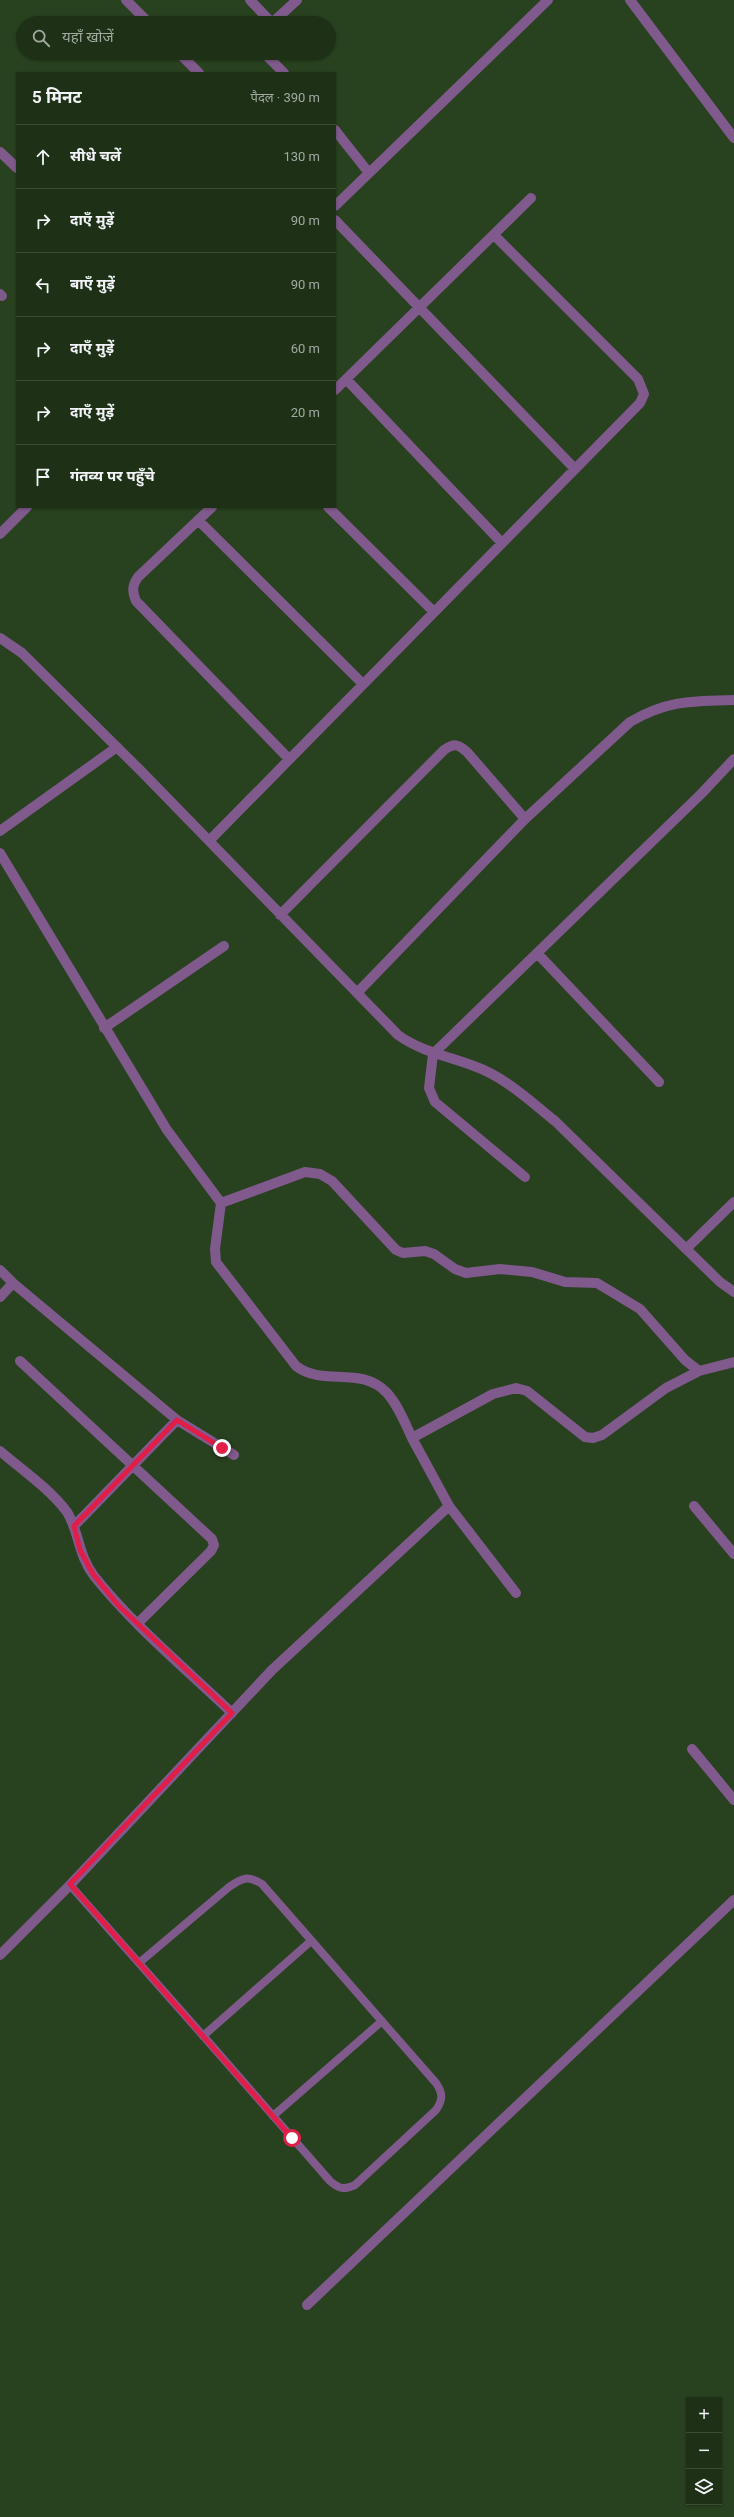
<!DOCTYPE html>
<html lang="hi">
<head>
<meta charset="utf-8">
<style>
	body { margin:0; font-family:Roboto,"Noto Sans Devanagari",sans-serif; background:#2b3d24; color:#f1f3f6 }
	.controls { position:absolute; right:12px; bottom:12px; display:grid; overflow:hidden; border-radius:0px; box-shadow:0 1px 3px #0004 }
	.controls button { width:36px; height:36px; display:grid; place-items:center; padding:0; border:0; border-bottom:1px solid #3c4c36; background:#1e3117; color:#f1f3f6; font:20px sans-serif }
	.stop { position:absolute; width:12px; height:12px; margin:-9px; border:3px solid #e11d48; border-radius:50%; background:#fff }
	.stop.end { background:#e11d48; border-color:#fff; box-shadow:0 1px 4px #0008 }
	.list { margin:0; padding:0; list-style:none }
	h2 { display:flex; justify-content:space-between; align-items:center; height:52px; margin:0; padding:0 16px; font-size:17px }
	h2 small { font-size:13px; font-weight:400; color:#a1a9a1 }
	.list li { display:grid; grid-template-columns:26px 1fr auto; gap:12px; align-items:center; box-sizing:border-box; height:64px; padding:0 16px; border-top:1px solid #3c4c36 }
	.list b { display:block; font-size:15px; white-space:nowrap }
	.list em { font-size:13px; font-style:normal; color:#a1a9a1 }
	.icon { flex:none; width:22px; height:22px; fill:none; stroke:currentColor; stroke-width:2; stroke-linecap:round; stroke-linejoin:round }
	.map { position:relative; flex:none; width:734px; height:2517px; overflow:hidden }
	.search { position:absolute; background:#1e3117; box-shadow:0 1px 3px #0004; left:16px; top:16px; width:320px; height:44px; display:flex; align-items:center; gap:10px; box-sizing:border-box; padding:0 14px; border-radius:22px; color:#a1a9a1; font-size:15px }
	.panel { position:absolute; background:#1e3117; box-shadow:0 1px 3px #0004; left:16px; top:72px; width:320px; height:436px; border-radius:0px }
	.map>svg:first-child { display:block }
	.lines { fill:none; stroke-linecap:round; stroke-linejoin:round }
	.lane { stroke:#80598d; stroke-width:8 }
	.street { stroke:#80598d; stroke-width:10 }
	.route { stroke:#e11d48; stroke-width:5 }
</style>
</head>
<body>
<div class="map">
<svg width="734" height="2517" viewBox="0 0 734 2517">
	<rect width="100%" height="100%" fill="#28411f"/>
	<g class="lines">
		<path class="lane" d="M 70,1885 C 157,1983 244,2082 330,2181 C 339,2189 344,2190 355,2185 L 436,2110 C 443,2100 443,2093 436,2083 L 262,1884 C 248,1875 242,1878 229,1887 L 139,1963
			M 203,2036 L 311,1941
			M 273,2116 L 382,2021"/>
		<path class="street" d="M 126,0 L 149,23
			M 250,0 L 272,23
			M 630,0 L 734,138
			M 272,23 L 297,0
			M 179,53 L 199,73
			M 264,53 L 284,73
			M 335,130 L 369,173
			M 0,152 L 17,168
			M 335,206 L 548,0
			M 335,220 L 575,469
			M 0,294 L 2,296
			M 346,379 L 502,543
			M 335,390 L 531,198
			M 212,507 L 138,577 C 132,586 132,591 136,601 L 289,759
			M 328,507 L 434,612
			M 198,520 L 363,684
			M 0,534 L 27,507
			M 0,638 L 22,653 L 142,772 L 398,1035 C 422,1052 448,1056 474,1066 C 505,1077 530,1101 555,1121 L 720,1282 L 734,1292
			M 0,831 L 117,747
			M 209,841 L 640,403 L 644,394 L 638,379 L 494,235
			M 0,853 L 167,1130 L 221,1203 L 305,1172 L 320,1174 L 332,1181 L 396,1250 L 403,1253 L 425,1251 L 434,1254 L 455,1269 L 466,1273 L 500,1269 L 532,1272 L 565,1282 L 597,1283 L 640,1309 L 685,1360 L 699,1371
			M 280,915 L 444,750 C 454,743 458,744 467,752 L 525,819
			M 537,953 L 659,1082
			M 357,993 L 525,819 L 630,722 C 668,700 692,701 734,700
			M 104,1028 L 224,946
			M 525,1177 L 435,1102 L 429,1088 L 433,1054 L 702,793 L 734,759
			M 221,1203 L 215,1249 L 216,1262 L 296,1366 C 323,1387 361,1365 387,1393 C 398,1405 405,1423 412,1438
			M 686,1249 L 734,1202
			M 0,1270 L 13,1283 L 0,1297
			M 13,1283 L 177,1420 L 234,1455
			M 20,1361 L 212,1539 L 214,1545 L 211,1551 L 138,1623
			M 0,1451 C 22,1470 50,1489 67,1512 C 79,1531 78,1555 94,1576 C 134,1626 185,1668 232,1713
			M 694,1506 L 734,1554
			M 74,1526 L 177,1420
			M 516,1593 L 449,1506 L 412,1438 L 493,1394 L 516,1388 L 527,1391 L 585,1437 L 593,1438 L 602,1435 L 666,1388 L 699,1371 L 734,1362
			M 692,1749 L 734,1800
			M 0,1955 L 70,1885 L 272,1670 L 449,1506
			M 307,2305 L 734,1900"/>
	</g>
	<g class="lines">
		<path class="route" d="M 222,1448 L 177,1420 L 74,1526 L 80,1550 L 93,1574 L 118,1605 L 232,1713 L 70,1884 L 292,2138"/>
	</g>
</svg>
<div class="controls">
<button>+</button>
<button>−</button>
<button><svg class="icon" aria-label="layers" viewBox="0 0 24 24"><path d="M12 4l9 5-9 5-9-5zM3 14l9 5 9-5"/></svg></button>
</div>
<div class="stop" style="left:292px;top:2138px"></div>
<div class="stop end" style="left:222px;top:1448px"></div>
<div class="search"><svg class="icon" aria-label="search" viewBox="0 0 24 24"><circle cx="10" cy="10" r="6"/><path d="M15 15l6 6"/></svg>यहाँ खोजें</div>
<section class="panel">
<h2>5 मिनट<small>पैदल · 390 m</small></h2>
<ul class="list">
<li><svg class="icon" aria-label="ahead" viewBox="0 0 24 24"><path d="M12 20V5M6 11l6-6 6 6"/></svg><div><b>सीधे चलें</b></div><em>130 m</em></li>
<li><svg class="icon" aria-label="right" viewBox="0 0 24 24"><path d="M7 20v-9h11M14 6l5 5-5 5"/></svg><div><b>दाएँ मुड़ें</b></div><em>90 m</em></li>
<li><svg class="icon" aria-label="left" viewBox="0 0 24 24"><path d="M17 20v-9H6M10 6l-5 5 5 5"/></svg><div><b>बाएँ मुड़ें</b></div><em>90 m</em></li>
<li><svg class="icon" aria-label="right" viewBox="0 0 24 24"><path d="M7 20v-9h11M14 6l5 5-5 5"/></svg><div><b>दाएँ मुड़ें</b></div><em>60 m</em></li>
<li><svg class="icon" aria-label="right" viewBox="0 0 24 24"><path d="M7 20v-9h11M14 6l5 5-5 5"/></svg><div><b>दाएँ मुड़ें</b></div><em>20 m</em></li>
<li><svg class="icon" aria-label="arrive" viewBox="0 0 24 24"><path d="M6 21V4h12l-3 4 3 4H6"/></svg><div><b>गंतव्य पर पहुँचे</b></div></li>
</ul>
</section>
</div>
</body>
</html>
